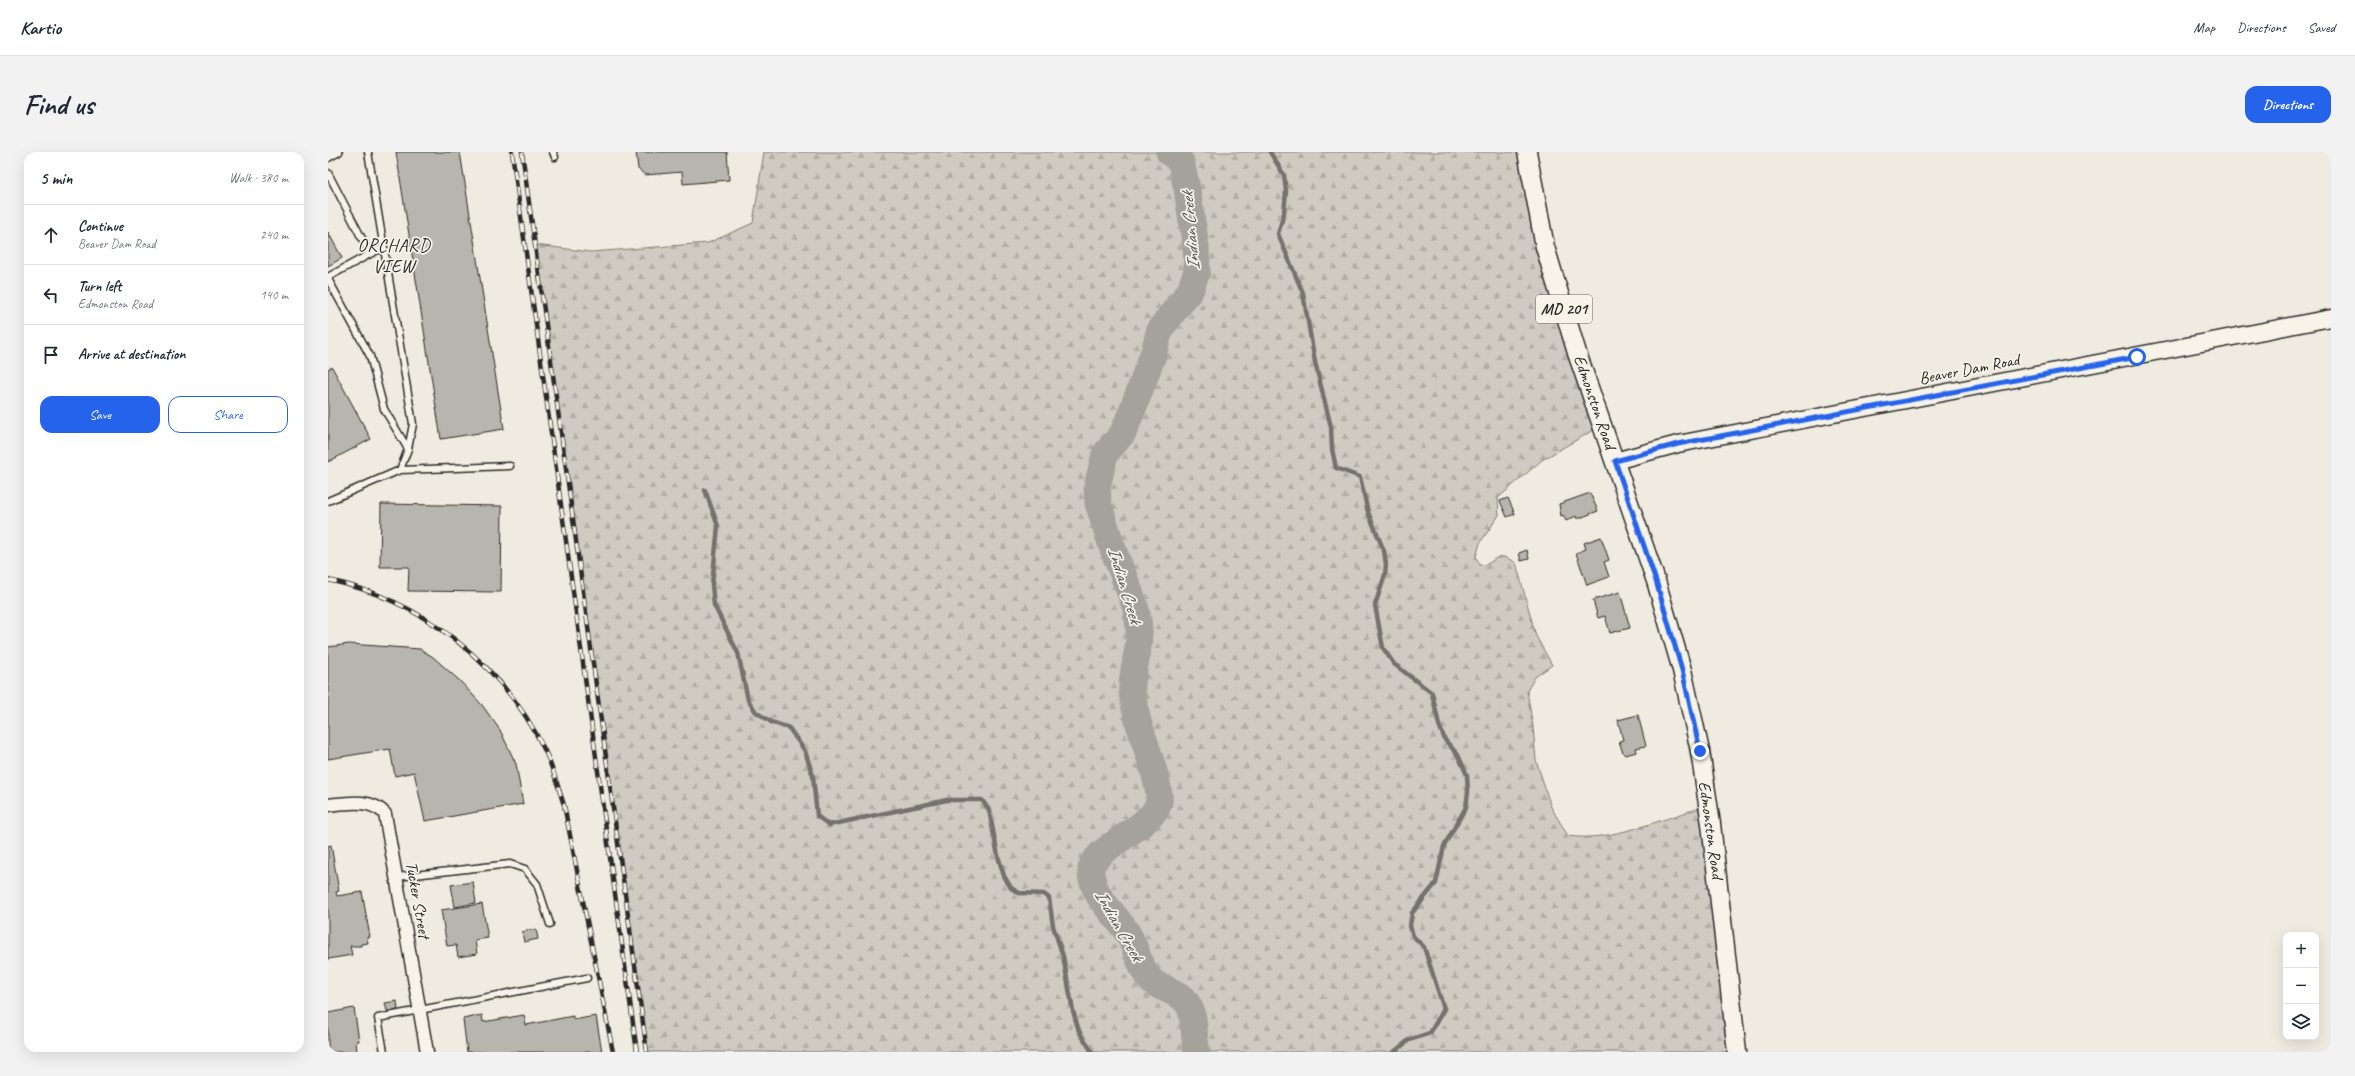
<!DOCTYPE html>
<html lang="en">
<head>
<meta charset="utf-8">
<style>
	body { margin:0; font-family:Caveat,sans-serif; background:#f2f2f3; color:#1f2937 }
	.controls { position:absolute; right:12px; bottom:12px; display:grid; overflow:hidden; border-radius:8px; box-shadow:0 4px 16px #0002 }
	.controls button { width:36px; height:36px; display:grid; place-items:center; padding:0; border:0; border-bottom:1px solid #e0e1e3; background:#fff; color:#1f2937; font:20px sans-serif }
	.stop { position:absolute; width:12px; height:12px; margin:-9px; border:3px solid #2563eb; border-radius:50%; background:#fff }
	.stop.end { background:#2563eb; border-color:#fff; box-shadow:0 1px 4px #0008 }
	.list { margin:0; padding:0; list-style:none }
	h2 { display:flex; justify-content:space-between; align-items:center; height:52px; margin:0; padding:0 16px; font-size:17px }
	h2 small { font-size:13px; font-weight:400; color:#747a83 }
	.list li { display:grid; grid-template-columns:26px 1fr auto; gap:12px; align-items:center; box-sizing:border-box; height:60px; padding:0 16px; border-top:1px solid #e0e1e3 }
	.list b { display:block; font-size:15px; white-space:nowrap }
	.list p { margin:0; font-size:13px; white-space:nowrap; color:#747a83 }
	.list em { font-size:13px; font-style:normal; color:#747a83 }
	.actions { display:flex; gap:8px; padding:12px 16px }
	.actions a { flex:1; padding:9px 0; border:1px solid #2563eb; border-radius:12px; text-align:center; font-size:14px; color:#2563eb }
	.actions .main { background:#2563eb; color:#fff }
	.icon { flex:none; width:22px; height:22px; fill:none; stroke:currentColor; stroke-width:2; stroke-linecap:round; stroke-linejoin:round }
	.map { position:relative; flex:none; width:2003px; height:900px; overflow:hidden; border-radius:12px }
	header { display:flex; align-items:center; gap:24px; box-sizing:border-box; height:56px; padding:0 20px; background:#fff; border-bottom:1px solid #e0e1e3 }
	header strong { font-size:19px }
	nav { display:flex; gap:22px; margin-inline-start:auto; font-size:14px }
	.intro { display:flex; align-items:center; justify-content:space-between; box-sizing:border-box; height:96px; padding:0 24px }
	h1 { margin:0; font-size:28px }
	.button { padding:10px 18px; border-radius:12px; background:#2563eb; color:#fff; font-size:14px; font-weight:700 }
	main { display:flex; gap:24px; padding:0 24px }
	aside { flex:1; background:#fff; border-radius:12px; box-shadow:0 4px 16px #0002 }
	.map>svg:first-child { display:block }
	.forest { fill:url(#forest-firs); stroke:#7d7b76 }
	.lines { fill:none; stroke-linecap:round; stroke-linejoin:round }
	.stream { stroke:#74726e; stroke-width:4.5 }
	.river { stroke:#a4a29a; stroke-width:27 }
	.building { fill:#b8b5ae; stroke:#2b2b2b }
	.lane-casing { stroke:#2b2b2b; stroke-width:9 }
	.street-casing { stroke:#2b2b2b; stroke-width:15 }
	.secondary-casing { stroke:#2b2b2b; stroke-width:19 }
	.primary-casing { stroke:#2b2b2b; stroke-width:21 }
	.lane { stroke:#f7f3e8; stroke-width:6 }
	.street { stroke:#f7f3e8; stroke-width:12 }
	.secondary { stroke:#f7f3e8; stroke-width:16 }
	.primary { stroke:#f7f3e8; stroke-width:18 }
	.rail-casing { stroke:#2b2b2b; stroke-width:4.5 }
	.rail { stroke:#f7f3e8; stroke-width:3; stroke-dasharray:9; stroke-linecap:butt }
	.route { stroke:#2563eb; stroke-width:5 }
	.labels { text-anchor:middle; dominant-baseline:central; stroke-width:3.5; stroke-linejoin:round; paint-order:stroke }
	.shield { fill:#f7f3e8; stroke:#686764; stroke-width:1 }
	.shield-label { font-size:16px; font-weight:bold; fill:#2b2b2b }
	.street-label { font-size:17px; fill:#2b2b2b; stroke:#f7f3e8 }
	.water-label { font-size:18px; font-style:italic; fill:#555552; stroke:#f7f3e8 }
	.neighbourhood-label { font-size:18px; letter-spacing:1px; fill:#2b2b2b; stroke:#f7f3e8 }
</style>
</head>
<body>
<header>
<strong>Kartio</strong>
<nav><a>Map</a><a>Directions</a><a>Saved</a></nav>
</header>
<div class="intro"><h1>Find us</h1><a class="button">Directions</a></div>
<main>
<aside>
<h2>5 min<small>Walk · 380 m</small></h2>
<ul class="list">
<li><svg class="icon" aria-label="ahead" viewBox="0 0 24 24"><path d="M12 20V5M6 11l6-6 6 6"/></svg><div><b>Continue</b><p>Beaver Dam Road</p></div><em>240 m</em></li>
<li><svg class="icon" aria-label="left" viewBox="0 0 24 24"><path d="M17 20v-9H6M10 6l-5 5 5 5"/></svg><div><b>Turn left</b><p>Edmonston Road</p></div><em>140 m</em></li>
<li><svg class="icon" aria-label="arrive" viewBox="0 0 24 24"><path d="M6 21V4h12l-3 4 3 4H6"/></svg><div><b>Arrive at destination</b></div></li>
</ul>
<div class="actions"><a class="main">Save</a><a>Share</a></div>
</aside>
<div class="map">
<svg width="2003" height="900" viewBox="0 0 2003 900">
	<defs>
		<pattern id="forest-firs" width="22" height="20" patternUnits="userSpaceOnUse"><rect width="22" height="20" fill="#cfcbc2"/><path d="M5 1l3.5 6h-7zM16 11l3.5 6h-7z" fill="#b2aea7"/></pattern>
	</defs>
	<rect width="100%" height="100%" fill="#efebe0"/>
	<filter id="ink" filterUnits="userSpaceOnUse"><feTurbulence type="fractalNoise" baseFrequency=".025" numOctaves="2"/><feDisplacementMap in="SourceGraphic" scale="8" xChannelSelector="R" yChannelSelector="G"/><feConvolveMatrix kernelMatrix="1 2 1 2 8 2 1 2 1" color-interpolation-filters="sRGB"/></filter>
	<g filter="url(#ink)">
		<path class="forest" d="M 436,0 L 1199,0 L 1274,273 L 1214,308 L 1170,346 L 1171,363 L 1152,391 L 1148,405 L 1152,413 C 1171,412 1164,396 1188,411 L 1208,484 L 1224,513 L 1207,525 L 1199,539 L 1205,575 L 1208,608 L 1223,655 L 1240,684 C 1282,691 1338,665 1379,654 L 1409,900 L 319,900 L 207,93 L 263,100 L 380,91 L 425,71 Z"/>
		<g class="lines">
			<path class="stream" d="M 942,0 L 956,23 L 958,39 L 956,61 L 950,82 L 975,141 L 987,210 L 1003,275 L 1004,297 L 1008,316 L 1032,325 L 1040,360 L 1056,399 L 1058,412 L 1057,423 L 1047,453 L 1055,496 L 1066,512 L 1104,541 L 1111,573 L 1117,588 L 1130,603 L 1139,623 L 1140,640 L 1138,655 L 1116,694 L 1108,731 L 1084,761 L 1082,774 L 1085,784 L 1096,795 L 1116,857 L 1102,881 L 1081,888 L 1066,900
				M 377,338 L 390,374 L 384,433 L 386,453 L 410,501 L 420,548 L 428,560 L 443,570 L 461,576 L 477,599 L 485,624 L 489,664 L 501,673 L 619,648 L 654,648 L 661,658 L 670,704 L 676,724 L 683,736 L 691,741 L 716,742 L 721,746 L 725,774 L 735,804 L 745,859 L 751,879 L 764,900"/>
			<path class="river" d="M 841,0 L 853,10 L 859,37 L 868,95 L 869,119 L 862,139 L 832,177 L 826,200 L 804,259 L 795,281 L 777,302 L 769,335 L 770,351 C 776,369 781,387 788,405 C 797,430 812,456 811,483 C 811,500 805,517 804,533 C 803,543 807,555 809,565 C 813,582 834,635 831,650 C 824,678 760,696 763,721 C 766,747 787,761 800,782 C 808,795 811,813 820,825 C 831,839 852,837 861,854 C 868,868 865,885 869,900"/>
		</g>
		<path class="building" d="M 68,0 L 132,0 L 176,277 L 113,287 Z
			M 308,0 L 399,0 L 401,28 L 355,32 L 354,20 L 317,23 L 310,17 Z
			M 0,80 L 14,106 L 0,114 Z
			M 4,215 L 43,287 L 0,310 L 0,217 Z
			M 1262,341 L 1270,359 L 1249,367 L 1248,364 L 1238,369 L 1235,363 L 1233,364 L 1231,352 Z
			M 1180,346 L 1187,362 L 1179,365 L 1172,349 Z
			M 53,352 L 174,354 L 173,440 L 80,439 L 81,415 L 52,415 Z
			M 1273,385 L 1281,408 L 1276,410 L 1281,425 L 1259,433 L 1248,401 L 1258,397 L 1256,391 Z
			M 1199,398 L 1201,407 L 1193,409 L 1191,401 Z
			M 1292,440 L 1302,476 L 1282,481 L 1277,464 L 1270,466 L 1265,448 Z
			M 21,492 L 92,497 L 105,505 L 132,529 L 154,553 L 172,578 L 188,612 L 195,652 L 97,669 L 86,620 L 67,624 L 62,597 L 0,607 L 0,495 Z
			M 1310,563 L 1318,594 L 1308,596 L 1309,600 L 1297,603 L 1295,601 L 1291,589 L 1295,588 L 1290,568 Z
			M 3,693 L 11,739 L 8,740 L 9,744 L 34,740 L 42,785 L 39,785 L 40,791 L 33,792 L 33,794 L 22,794 L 24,803 L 0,807 L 0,694 Z
			M 145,730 L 148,751 L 127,755 L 123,733 Z
			M 154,752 L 160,786 L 147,788 L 149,802 L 130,805 L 128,793 L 119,794 L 113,758 Z
			M 208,777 L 210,787 L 196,790 L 194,780 Z
			M 69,849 L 70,858 L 59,859 L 57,851 Z
			M 26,856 L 31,889 L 28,890 L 29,900 L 0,900 L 0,861 Z
			M 154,863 L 155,870 L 196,863 L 198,873 L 245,864 L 245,868 L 268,864 L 274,900 L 139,900 L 135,867 Z"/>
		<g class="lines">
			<defs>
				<path id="lane" d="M 225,0 L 227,5
					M 0,6 L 11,0
					M 0,21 L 42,102 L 56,95
					M 0,125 L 42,102
					M 0,127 L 42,204 L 56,257 L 80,297
					M 72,318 L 182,314
					M 0,349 L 72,318 L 80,297 L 85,272 L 40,0
					M 69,725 L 182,712 L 197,717 L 209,732 L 222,772
					M 56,900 L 50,866 L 259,826"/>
				<path id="street" d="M 0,653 C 19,651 43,646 57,662 L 99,900"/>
				<path id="secondary" d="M 1287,309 L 1350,292 L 2003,166"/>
				<path id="primary" d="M 1199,0 L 1217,95 L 1249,201 L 1328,429 L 1354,518 L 1372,599 L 1383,672 L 1409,900"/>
			</defs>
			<use href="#lane" class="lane-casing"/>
			<use href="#street" class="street-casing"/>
			<use href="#secondary" class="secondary-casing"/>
			<use href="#primary" class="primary-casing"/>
			<use href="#lane" class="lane"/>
			<use href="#street" class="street"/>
			<use href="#secondary" class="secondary"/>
			<use href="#primary" class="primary"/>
			<defs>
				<path id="rail" d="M 184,0 L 309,900
					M 194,0 L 319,900
					M 0,428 C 93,447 176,513 217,599 C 225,616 230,635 236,653 L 285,900"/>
			</defs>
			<use href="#rail" class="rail-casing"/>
			<use href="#rail" class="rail"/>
		</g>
	</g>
	<g class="lines" filter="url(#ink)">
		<path class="route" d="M 1372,599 L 1354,518 L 1328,429 L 1287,309 L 1350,292 L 1809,205"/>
	</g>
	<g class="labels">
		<rect class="shield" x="1208" y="143" width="56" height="28" rx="3"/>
		<g class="shield-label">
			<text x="1236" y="157">MD 201</text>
		</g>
		<g class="street-label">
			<text transform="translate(1641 217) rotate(-11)">Beaver Dam Road</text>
			<text transform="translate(1267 250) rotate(71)">Edmonston Road</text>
			<text transform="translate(1383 678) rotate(82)">Edmonston Road</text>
			<text transform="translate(90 748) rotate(80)">Tucker Street</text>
		</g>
		<g class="water-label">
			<text transform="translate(862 79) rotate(-95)">Indian Creek</text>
			<text transform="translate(797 433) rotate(73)">Indian Creek</text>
			<text transform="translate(791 773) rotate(60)">Indian Creek</text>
		</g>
		<g class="neighbourhood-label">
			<text x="66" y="93">ORCHARD<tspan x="66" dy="21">VIEW</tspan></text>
		</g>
	</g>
</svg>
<div class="controls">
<button>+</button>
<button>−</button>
<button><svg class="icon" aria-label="layers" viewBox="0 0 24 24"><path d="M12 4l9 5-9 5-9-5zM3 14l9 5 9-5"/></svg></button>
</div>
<div class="stop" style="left:1809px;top:205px"></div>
<div class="stop end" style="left:1372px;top:599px"></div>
</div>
</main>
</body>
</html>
